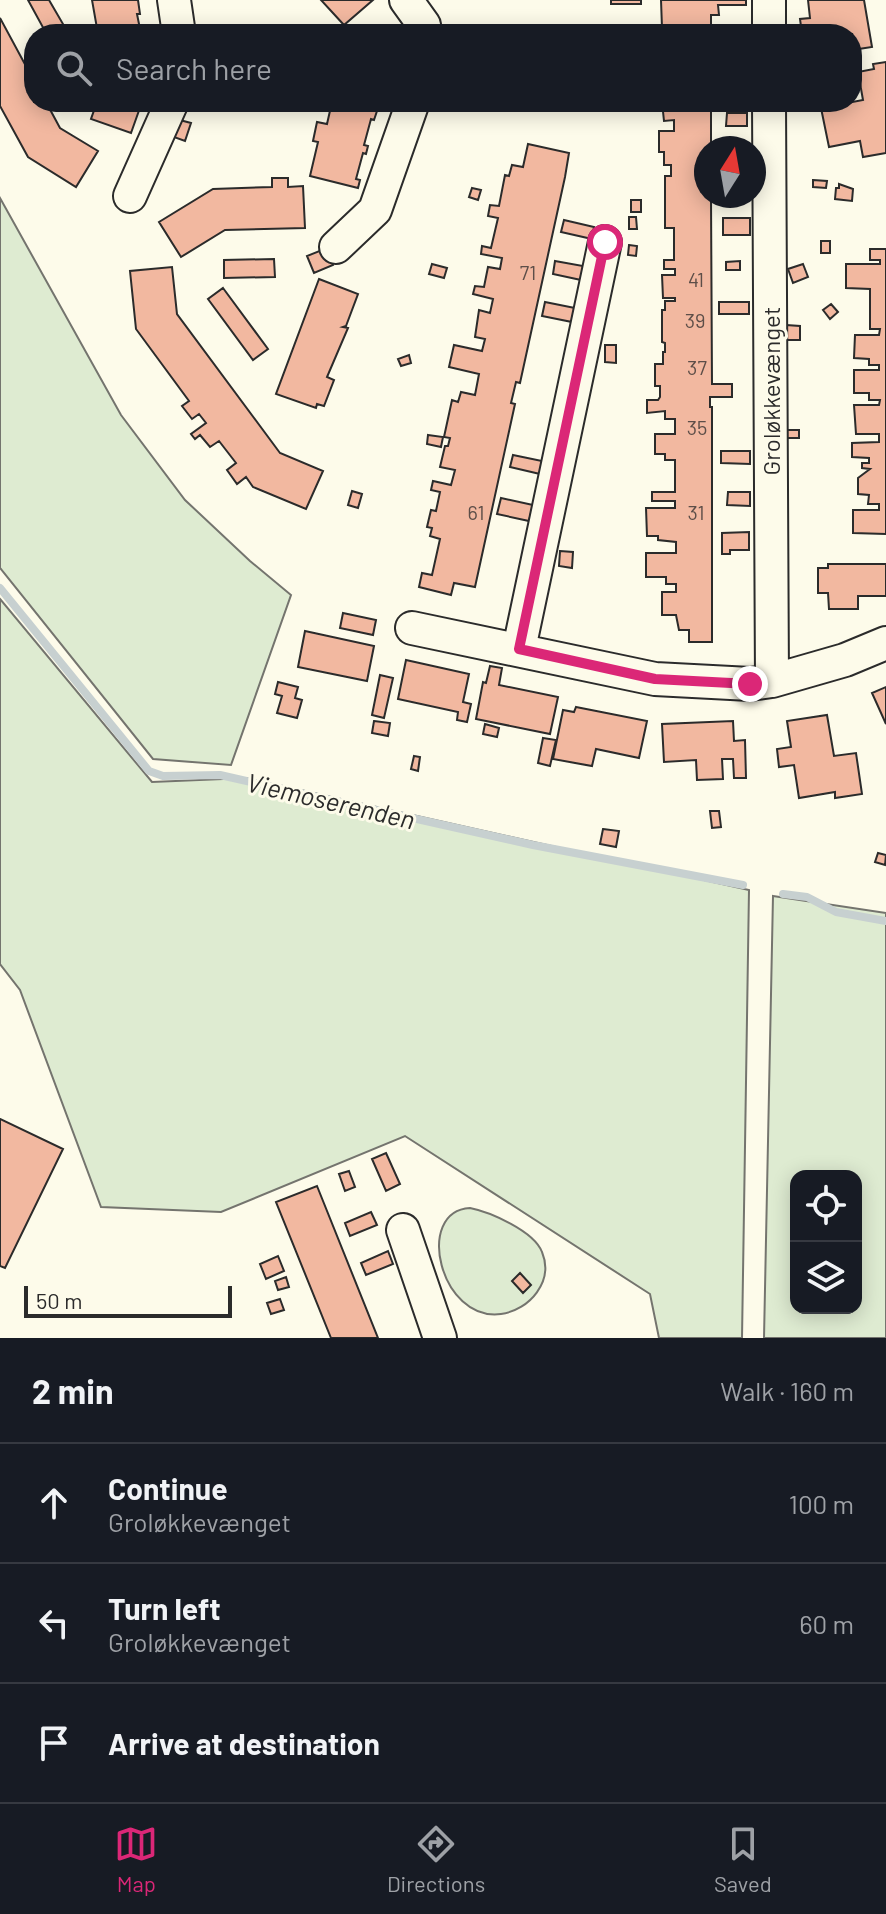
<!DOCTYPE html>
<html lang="en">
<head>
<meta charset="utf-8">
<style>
	body { margin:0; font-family:Barlow,sans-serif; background:#242831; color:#f1f3f6 }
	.controls { position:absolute; right:24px; bottom:24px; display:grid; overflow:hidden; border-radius:16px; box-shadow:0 4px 20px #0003 }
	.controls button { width:72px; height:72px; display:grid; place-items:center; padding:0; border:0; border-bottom:2px solid #363941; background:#171b24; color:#f1f3f6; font:40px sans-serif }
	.compass { position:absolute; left:694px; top:136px; width:72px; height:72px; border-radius:50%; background:#171b24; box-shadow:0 4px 20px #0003; rotate:11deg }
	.scale { position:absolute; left:24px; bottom:20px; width:208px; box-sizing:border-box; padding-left:8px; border:4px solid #2b2b2b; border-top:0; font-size:22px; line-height:28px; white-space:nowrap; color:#2b2b2b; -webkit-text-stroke:6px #fdfbea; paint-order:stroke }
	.stop { position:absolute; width:24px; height:24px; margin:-18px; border:6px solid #db2777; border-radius:50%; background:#fff }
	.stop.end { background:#db2777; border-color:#fff; box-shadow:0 2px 8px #0008 }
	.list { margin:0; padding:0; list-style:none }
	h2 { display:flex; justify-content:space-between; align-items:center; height:104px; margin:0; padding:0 32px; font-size:34px }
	h2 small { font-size:26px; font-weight:400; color:#9ea1a6 }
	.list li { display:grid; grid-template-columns:52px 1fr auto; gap:24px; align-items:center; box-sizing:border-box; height:120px; padding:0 32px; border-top:2px solid #363941 }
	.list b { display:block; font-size:30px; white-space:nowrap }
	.list p { margin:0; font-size:26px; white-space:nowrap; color:#9ea1a6 }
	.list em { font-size:26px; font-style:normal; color:#9ea1a6 }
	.icon { flex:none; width:44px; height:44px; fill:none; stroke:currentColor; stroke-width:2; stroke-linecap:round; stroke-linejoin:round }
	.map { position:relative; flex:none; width:886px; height:1338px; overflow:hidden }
	.search { position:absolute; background:#171b24; box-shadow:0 4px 20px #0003; left:24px; right:24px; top:24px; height:88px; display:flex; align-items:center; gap:20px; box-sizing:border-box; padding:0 28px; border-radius:32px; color:#9ea1a6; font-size:30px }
	.sheet { height:464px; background:#171b24 }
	nav { display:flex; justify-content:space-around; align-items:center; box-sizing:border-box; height:112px; border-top:2px solid #363941; background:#171b24; font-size:22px; color:#9ea1a6 }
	nav a { display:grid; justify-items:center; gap:4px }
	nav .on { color:#db2777 }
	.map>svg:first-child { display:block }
	.green { fill:#deebd1; stroke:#74746e; stroke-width:2; fill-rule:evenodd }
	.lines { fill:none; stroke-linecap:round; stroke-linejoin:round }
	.stream { stroke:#c7d0d0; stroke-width:8 }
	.building { fill:#f2b8a0; stroke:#2b2b2b; stroke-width:2 }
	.minor-casing { stroke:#2b2b2b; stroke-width:36 }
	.minor { stroke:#fdfbea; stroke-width:32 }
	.route { stroke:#db2777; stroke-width:10 }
	.labels { text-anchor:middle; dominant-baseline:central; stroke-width:6; stroke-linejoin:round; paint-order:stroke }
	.number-label { font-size:20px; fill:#5d4e48 }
	.street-label { font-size:24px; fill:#2b2b2b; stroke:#fdfbea }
	.water-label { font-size:26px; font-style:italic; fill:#2b2b2b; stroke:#fdfbea }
</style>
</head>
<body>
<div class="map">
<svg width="886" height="1338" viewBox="0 0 886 1338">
	<rect width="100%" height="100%" fill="#fdfbea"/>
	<path class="green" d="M 0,198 L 121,415 L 185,500 L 250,561 L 291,595 L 231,765 L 153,759 L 0,568 Z
		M 0,599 L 152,782 L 247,778 L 749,890 L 742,1338 L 659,1338 L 650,1294 L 405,1136 L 221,1212 L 101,1207 L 20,990 L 0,964 Z
		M 773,896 L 886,913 L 886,1338 L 764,1338 ZM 856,1176 L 856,1308 L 796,1308 L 796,1176 Z
		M 470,1208 C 490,1212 534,1231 542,1252 C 554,1281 530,1310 501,1314 C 440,1322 414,1211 470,1208 Z"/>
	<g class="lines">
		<path class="stream" d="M 0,588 L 149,771 L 163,776 L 220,775 L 533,845 L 743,885
			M 783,894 L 807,897 L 836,912 L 886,921"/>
	</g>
	<path class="building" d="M 28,0 L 49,0 L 63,24 L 46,33 Z
		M 92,0 L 138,0 L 140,14 L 137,14 L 141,34 L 98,34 Z
		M 321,0 L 373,0 L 344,25 Z
		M 611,0 L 641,0 L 641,4 L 611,4 Z
		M 661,0 L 746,0 L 746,5 L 718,5 L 719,15 L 711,15 L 711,34 L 664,34 L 664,28 L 662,34 L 648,34 L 648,28 L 662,28 Z
		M 808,0 L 864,0 L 872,47 L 852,50 L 852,34 L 802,34 L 800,19 L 810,18 Z
		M 0,18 L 34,81 L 34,102 L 46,102 L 60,128 L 98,151 L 76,187 L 28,157 L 0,106 Z
		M 886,62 L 886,153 L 863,157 L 860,141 L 829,147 L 821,108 L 863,100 L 858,72 L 874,69 L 873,64 Z
		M 97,102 L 142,102 L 131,133 L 91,119 Z
		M 332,102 L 375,102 L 373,110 L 377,111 L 374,120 L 371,119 L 364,145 L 368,146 L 366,154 L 363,153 L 356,179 L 360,180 L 358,188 L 310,176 L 318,142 L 313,141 L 317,122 L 327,124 Z
		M 662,102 L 711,102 L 711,148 L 706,148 L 706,196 L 711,196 L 712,384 L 732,384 L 732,397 L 710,397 L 710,407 L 712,407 L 712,642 L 689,642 L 689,630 L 679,630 L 676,615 L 662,615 L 662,592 L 676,592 L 676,584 L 666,584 L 666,577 L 646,577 L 646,553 L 676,553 L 676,542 L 658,540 L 658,536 L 647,536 L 646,508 L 675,508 L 675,501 L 652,501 L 652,492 L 675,492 L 675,460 L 665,460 L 665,454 L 655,454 L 655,434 L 675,434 L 675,419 L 665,419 L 665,411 L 647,413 L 647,400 L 658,400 L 660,397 L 660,386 L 655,386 L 655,364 L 663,364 L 663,352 L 665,352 L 665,343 L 662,342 L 662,310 L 665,310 L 665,301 L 675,301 L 675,298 L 663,298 L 662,275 L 675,275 L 675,269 L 664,269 L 664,260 L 674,260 L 674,228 L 665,228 L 665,176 L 671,176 L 671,165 L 664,165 L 664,152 L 659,152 L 659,131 L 674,131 L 674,120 L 664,121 Z
		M 727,113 L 747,113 L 747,126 L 726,126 Z
		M 176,119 L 191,123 L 185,141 L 171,136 Z
		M 528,144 L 569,153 L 565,177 L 520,383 L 516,382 L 511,403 L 515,404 L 475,587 L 454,583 L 451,595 L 419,587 L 422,573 L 432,575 L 440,539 L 430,536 L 432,528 L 427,527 L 431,510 L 436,511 L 440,492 L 431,490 L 433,481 L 451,485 L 455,470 L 440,467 L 445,446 L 448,446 L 450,438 L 444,437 L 452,400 L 458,402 L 461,392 L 475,395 L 479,374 L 449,367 L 454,345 L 482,351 L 485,339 L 475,337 L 479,310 L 490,313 L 493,299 L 473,294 L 475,286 L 484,287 L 488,267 L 500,269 L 502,258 L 481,254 L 482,246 L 491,248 L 498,218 L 488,216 L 490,205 L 499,206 L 505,175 L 509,176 L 512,165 L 523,167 Z
		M 272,178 L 288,178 L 288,187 L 303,186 L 305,228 L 225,230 L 181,257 L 159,222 L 213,189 L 272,187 Z
		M 813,180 L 827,181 L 826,188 L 813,187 Z
		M 839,184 L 853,189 L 852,201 L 835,199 L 836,188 L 839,188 Z
		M 472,188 L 481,190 L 478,200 L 469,197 Z
		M 631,200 L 641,200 L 641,212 L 631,212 Z
		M 629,217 L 636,217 L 637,229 L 629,229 Z
		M 723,218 L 750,218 L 750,235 L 723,235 Z
		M 564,220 L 594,227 L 592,239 L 561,232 Z
		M 821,241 L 830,241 L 830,253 L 821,253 Z
		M 629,245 L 637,246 L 636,256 L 628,255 Z
		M 327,248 L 333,265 L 314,273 L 307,256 Z
		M 870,249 L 886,249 L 886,534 L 853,533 L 853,510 L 879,510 L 879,504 L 868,504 L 869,495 L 858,494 L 858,478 L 870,469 L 862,468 L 862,463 L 869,463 L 869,458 L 852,457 L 852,443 L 879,442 L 879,434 L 856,434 L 854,405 L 879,405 L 880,400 L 869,400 L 869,393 L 854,393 L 854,370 L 879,370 L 879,365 L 869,365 L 869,359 L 854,358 L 855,335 L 879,335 L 880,329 L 870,329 L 870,289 L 846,288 L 846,264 L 880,264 L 880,260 L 870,260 Z
		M 274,259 L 275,277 L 224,278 L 224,260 Z
		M 555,261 L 583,266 L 581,280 L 553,274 Z
		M 740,261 L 740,270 L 726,270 L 726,262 Z
		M 432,264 L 447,268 L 444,278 L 429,274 Z
		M 803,264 L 808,277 L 793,283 L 788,269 Z
		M 172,267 L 177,314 L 280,453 L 323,471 L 306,509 L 253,487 L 246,477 L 237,484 L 227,470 L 236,463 L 219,441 L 210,447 L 200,435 L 195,439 L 191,434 L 206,423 L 199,414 L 192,419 L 182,406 L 189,401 L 136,329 L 130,271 Z
		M 319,279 L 358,294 L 346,326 L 343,327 L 348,328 L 327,377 L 334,380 L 324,406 L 317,404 L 316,408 L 276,394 Z
		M 223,288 L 268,349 L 253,360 L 208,299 Z
		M 545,302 L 575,308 L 572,322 L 542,316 Z
		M 719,302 L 749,302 L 749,314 L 719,314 Z
		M 831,304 L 838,312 L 830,319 L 823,310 Z
		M 786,325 L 800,326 L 800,340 L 785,340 Z
		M 605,345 L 616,345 L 616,363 L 605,362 Z
		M 409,355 L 411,363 L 401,366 L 398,359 Z
		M 785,430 L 799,430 L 799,438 L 785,438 Z
		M 428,435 L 443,437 L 441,447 L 427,444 Z
		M 721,451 L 750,451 L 750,464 L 721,463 Z
		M 513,455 L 542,461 L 540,474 L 510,467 Z
		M 352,491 L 362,494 L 358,508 L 348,505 Z
		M 728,492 L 750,492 L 750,506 L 727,505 Z
		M 501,498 L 533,505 L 529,521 L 497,514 Z
		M 749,532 L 749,550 L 730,550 L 730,554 L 722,554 L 722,533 Z
		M 560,551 L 573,552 L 572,568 L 559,566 Z
		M 828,564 L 886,564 L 886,596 L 858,596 L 858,609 L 829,609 L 828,593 L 818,593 L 818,568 L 828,568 Z
		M 343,613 L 376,620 L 373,635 L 340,628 Z
		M 305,631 L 374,646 L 367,681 L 298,667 Z
		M 406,660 L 469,674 L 463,702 L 471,704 L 467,722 L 457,720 L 458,712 L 398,699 Z
		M 490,666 L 502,668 L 499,685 L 558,697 L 550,734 L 476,719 L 483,682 L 486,683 Z
		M 380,675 L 393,678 L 384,718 L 372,715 Z
		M 278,682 L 298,687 L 295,698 L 302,700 L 297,718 L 277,713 L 282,696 L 275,694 Z
		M 886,687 L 886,724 L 872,693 Z
		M 576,707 L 647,721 L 639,758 L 596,749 L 592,766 L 553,759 L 563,710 L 574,712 Z
		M 827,715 L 834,756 L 856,753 L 862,794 L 835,798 L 835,792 L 799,798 L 794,765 L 779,767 L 777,749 L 791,747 L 787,721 Z
		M 374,721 L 390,723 L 388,736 L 372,733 Z
		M 733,721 L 734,741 L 745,740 L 746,778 L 734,778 L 733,759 L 722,759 L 723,779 L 697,780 L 696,760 L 664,762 L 662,724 Z
		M 485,724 L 499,728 L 497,737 L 483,734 Z
		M 543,738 L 556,740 L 550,766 L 538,763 Z
		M 414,756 L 420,757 L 418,771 L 411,769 Z
		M 710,811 L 719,811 L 721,827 L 712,828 Z
		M 603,829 L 619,831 L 616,847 L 600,844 Z
		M 878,853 L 886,855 L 885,865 L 875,862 Z
		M 0,1119 L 63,1149 L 5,1268 L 0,1266 Z
		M 386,1153 L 400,1184 L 386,1191 L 372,1159 Z
		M 349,1171 L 355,1187 L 345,1191 L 339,1174 Z
		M 317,1186 L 378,1338 L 331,1338 L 276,1202 Z
		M 371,1212 L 377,1225 L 350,1236 L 345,1223 Z
		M 388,1251 L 393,1264 L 366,1275 L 361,1263 Z
		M 278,1256 L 284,1271 L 266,1279 L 260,1264 Z
		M 520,1273 L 531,1285 L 523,1293 L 512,1281 Z
		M 286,1277 L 289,1287 L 278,1290 L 275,1281 Z
		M 280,1299 L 284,1310 L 271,1314 L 267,1303 Z"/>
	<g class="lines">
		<defs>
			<path id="minor" d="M 174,0 L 179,34
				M 406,0 L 424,25 L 425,34
				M 769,0 L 769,34
				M 130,196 L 172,102
				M 336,247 L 375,210 L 413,102
				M 412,628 L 655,679 L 750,684 L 772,681 L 769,102
				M 519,649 L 605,242
				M 772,681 L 845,660 L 886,643
				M 403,1230 L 440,1338"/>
		</defs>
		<use href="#minor" class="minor-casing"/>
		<use href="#minor" class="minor"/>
	</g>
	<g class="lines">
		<path class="route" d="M 605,242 L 519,649 L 655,679 L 750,684"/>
	</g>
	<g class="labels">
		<g class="number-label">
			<text x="528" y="272">71</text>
			<text x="696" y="279">41</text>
			<text x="695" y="320">39</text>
			<text x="697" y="367">37</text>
			<text x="697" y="427">35</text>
			<text x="476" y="512">61</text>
			<text x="696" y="512">31</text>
		</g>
		<g class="street-label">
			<text transform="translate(770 391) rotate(-90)">Groløkkevænget</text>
		</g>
		<g class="water-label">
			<text transform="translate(331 800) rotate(13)">Viemoserenden</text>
		</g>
	</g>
</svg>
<div class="controls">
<button><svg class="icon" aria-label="locate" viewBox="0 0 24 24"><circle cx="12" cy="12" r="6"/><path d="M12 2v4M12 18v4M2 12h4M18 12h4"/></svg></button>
<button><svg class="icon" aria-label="layers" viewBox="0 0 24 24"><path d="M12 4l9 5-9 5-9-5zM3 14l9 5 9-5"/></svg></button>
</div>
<svg class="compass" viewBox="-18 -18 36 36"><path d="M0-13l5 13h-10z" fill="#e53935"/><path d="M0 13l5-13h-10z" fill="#9ea1a6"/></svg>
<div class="scale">50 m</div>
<div class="stop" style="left:605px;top:242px"></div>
<div class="stop end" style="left:750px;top:684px"></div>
<div class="search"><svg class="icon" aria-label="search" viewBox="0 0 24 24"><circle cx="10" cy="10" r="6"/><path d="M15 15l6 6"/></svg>Search here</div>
</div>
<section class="sheet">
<h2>2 min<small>Walk · 160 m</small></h2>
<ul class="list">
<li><svg class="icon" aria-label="ahead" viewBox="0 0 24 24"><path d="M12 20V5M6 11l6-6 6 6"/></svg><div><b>Continue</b><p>Groløkkevænget</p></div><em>100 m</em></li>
<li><svg class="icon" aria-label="left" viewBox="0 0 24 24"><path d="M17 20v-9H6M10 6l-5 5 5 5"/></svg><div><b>Turn left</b><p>Groløkkevænget</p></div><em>60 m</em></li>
<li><svg class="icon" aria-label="arrive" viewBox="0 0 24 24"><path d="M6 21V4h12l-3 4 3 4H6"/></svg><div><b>Arrive at destination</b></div></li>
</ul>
</section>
<nav>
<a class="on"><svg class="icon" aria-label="map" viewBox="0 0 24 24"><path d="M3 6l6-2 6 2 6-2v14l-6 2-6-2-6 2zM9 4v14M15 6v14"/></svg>Map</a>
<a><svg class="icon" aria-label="directions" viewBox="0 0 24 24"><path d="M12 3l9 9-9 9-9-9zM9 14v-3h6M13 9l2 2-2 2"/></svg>Directions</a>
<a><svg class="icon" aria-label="saved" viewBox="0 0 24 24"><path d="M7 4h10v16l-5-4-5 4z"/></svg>Saved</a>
</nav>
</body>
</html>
